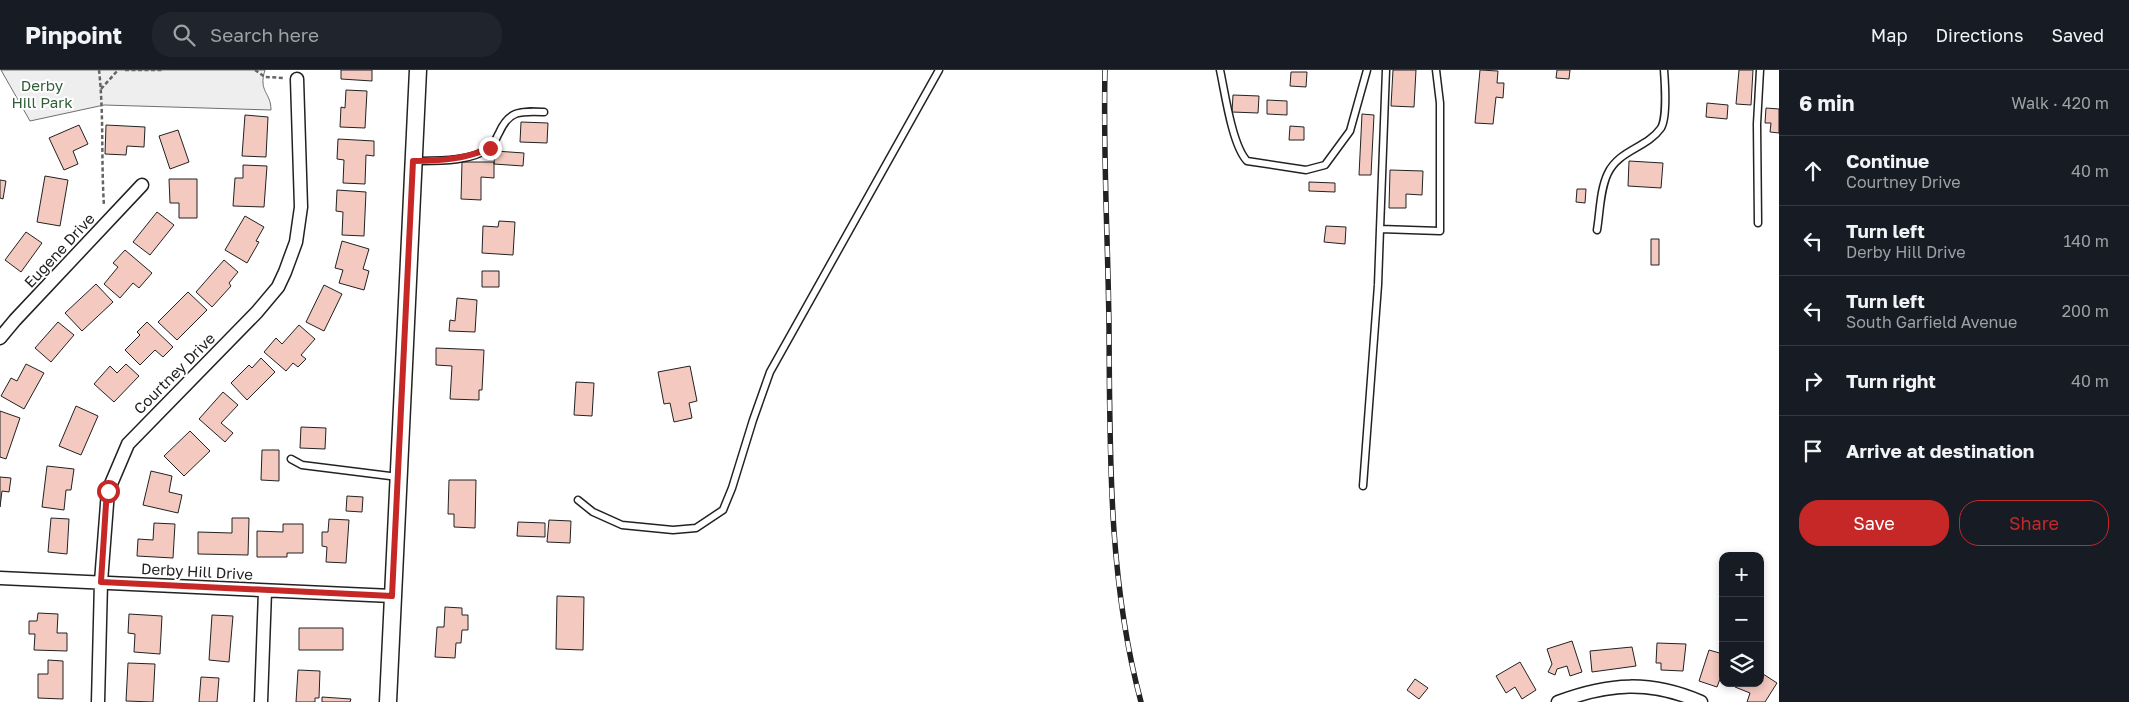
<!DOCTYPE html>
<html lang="en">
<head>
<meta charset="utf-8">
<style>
	body { margin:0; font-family:"Golos Text",sans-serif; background:#20242c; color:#f1f3f6 }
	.controls { position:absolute; right:15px; bottom:15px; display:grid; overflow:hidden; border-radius:10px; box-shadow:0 2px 8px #0003 }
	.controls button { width:45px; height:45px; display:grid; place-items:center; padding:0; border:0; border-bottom:1px solid #363941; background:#171b24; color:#f1f3f6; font:25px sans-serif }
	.stop { position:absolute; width:15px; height:15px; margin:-11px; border:4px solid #c62828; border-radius:50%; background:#fff }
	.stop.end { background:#c62828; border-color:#fff; box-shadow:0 1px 5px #0008 }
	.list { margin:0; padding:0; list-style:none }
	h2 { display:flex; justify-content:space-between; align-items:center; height:65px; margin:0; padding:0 20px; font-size:21px }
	h2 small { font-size:16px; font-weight:400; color:#9ea1a6 }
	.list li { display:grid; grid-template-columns:32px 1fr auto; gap:15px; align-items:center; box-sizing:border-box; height:70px; padding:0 20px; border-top:1px solid #363941 }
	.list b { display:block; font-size:19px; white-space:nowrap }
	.list p { margin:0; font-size:16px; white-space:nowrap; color:#9ea1a6 }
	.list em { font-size:16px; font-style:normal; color:#9ea1a6 }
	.actions { display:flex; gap:10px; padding:15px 20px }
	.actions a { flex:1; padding:11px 0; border:1px solid #c62828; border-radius:20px; text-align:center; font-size:18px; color:#c62828 }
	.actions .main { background:#c62828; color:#fff }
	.icon { flex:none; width:28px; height:28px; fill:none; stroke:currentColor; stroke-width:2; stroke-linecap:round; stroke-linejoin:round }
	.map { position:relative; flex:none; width:1779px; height:632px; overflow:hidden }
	header { display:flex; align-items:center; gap:30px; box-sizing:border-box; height:70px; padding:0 25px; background:#171b24; border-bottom:1px solid #363941 }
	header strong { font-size:24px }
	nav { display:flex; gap:28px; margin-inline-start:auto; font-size:18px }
	.search { width:350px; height:45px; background:#20242c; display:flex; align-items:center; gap:12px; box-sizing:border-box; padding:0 18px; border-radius:20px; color:#9ea1a6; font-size:19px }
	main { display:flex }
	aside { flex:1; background:#171b24 }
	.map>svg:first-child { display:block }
	.green { fill:#eee; stroke:#6f6f6f }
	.building { fill:#f3c9c0; stroke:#222 }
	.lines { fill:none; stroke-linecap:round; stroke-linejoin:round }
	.service-casing { stroke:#222; stroke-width:9 }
	.minor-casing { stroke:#222; stroke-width:15 }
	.tertiary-casing { stroke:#222; stroke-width:19 }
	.path { stroke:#646464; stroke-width:2.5; stroke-dasharray:4 2.5; stroke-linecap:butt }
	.service { stroke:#fff; stroke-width:6 }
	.minor { stroke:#fff; stroke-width:12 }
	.tertiary { stroke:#fff; stroke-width:16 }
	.rail-casing { stroke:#222; stroke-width:5.5 }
	.rail { stroke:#fff; stroke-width:4; stroke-dasharray:11; stroke-linecap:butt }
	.route { stroke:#c62828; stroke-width:6 }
	.labels { text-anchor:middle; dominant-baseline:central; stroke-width:4; stroke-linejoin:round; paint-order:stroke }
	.park-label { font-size:15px; fill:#2f5e38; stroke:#fff }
	.street-label { font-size:15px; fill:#222; stroke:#fff }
</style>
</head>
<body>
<header>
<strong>Pinpoint</strong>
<div class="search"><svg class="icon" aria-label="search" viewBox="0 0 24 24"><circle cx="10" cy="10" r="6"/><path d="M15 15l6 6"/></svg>Search here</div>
<nav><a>Map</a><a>Directions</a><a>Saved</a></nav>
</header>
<main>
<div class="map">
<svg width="1779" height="632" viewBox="0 0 1779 632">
	<rect width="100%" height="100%" fill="#fff"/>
	<path class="green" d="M 1,0 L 265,0 C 258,22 271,22 271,40 L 104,35 L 30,51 Z"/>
	<path class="building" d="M 341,0 L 372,0 L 372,11 L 341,9 Z
		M 1393,0 L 1416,0 L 1414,37 L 1391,36 Z
		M 1480,0 L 1498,1 L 1497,13 L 1504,13 L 1503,28 L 1496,27 L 1493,54 L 1475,53 Z
		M 1557,0 L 1570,0 L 1569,9 L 1556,8 Z
		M 1739,0 L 1753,0 L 1751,35 L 1736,34 Z
		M 1291,2 L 1307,2 L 1306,17 L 1290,16 Z
		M 346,20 L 367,21 L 365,58 L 340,57 L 341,37 L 345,38 Z
		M 1233,25 L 1259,26 L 1258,43 L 1232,42 Z
		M 1267,30 L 1287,31 L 1287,45 L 1267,44 Z
		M 1707,33 L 1728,35 L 1727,49 L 1706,47 Z
		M 1766,38 L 1779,39 L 1779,63 L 1770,62 L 1771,53 L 1765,53 Z
		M 1362,44 L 1374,45 L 1371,105 L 1359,105 Z
		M 245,45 L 268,47 L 266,87 L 242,86 Z
		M 521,52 L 548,53 L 547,73 L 520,72 Z
		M 79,55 L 88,74 L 73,81 L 78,94 L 64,100 L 49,68 Z
		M 106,55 L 145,57 L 144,77 L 127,76 L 126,85 L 105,84 Z
		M 1290,56 L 1304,57 L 1304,70 L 1289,70 Z
		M 178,60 L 189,92 L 170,99 L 159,66 Z
		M 338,69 L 374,71 L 374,86 L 366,85 L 365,114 L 343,113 L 344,90 L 337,89 Z
		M 495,81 L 524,83 L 523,96 L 494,94 Z
		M 1629,91 L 1663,93 L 1661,118 L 1628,116 Z
		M 462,92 L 494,92 L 494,108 L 481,107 L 481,130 L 461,129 Z
		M 243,95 L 267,96 L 264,137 L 233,136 L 235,108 L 243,108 Z
		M 1390,100 L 1423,101 L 1422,125 L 1406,124 L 1406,138 L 1389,138 Z
		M 45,106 L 68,110 L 60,156 L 37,152 Z
		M 169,109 L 197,109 L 197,148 L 179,148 L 179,133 L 170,133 Z
		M 0,110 L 6,111 L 3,129 L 0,128 Z
		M 1309,112 L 1335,113 L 1335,122 L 1309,121 Z
		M 1577,119 L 1586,119 L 1585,133 L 1576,132 Z
		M 337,120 L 366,122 L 364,166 L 342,165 L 343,142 L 336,141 Z
		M 157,142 L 174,155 L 150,185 L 133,172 Z
		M 245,146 L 264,157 L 256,171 L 259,172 L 247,193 L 225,180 Z
		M 499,151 L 515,152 L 513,185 L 482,183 L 483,156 L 498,157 Z
		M 1326,156 L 1346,157 L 1345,174 L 1324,172 Z
		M 26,162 L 42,173 L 21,202 L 5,190 Z
		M 1651,169 L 1659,169 L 1659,195 L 1651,195 Z
		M 342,171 L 369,179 L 363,199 L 369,201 L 364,220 L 339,213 L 343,200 L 335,198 Z
		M 125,180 L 152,203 L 139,218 L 133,213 L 120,228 L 104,214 L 118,197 L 113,193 Z
		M 224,190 L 238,202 L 229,213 L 231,216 L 212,237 L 196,222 Z
		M 482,201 L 499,201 L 499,217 L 482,217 Z
		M 96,214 L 113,232 L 82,261 L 65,243 Z
		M 324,215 L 342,224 L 324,261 L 306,252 Z
		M 188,222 L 207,240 L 177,270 L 158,252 Z
		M 457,228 L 477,230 L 475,262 L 449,261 L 450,250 L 455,251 Z
		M 58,252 L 74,265 L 51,292 L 35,278 Z
		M 147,252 L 173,277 L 163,287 L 155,280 L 140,295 L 125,280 L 140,265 L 137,262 Z
		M 299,255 L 315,269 L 301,285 L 306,289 L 298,297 L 293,293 L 286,301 L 264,282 L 276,268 L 282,274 Z
		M 436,278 L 484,280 L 482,320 L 479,320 L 479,330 L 450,329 L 452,296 L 436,295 Z
		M 261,288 L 275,302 L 247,330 L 231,313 L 249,295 L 252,298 Z
		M 26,294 L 44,303 L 24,339 L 1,326 L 11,308 L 17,311 Z
		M 126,294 L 139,306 L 114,332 L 94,314 L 110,296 L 117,303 Z
		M 690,296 L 697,331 L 689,333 L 692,348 L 674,352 L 670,333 L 664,334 L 658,302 Z
		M 576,312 L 594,313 L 592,346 L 574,345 Z
		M 223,322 L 238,335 L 221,353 L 233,363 L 225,372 L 199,349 Z
		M 76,336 L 98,346 L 81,385 L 59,376 Z
		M 0,341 L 20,348 L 6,389 L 0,387 Z
		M 301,357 L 326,358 L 325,379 L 300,378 Z
		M 190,361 L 210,381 L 184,406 L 164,386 Z
		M 262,380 L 279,380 L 279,411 L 261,410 Z
		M 47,396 L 74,399 L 71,420 L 66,420 L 64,440 L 42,437 Z
		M 151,401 L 172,406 L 169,422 L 182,425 L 178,443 L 143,435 Z
		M 0,407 L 11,408 L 9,422 L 2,421 L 0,437 Z
		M 449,410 L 476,410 L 475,458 L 454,457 L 454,444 L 448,444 Z
		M 347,426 L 363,427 L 362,442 L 346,441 Z
		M 51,448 L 69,449 L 67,484 L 48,482 Z
		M 232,448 L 249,448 L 248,485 L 198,484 L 198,462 L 232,463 Z
		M 329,449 L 349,450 L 346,493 L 326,492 L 327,477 L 322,476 L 322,462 L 328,462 Z
		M 549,450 L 571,451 L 570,473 L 547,472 Z
		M 518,452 L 545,453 L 545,467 L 517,466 Z
		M 154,453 L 175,454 L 173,488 L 137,486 L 138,469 L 153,470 Z
		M 283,454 L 303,454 L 303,483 L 287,483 L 287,487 L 257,487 L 257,461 L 283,462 Z
		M 557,526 L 584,527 L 583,580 L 556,579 Z
		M 445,537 L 462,538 L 462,545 L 468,545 L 468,560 L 462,560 L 461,573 L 456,573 L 455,588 L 435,587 L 437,557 L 444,557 Z
		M 38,543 L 58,544 L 57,563 L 67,563 L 67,581 L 34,580 L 35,564 L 29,564 L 29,551 L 37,551 Z
		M 129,544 L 162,546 L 160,584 L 134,582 L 135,564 L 128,563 Z
		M 212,545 L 233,546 L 229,592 L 209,590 Z
		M 299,558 L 343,558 L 343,580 L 299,580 Z
		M 1572,571 L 1582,602 L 1570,606 L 1567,596 L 1557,599 L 1555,605 L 1548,602 L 1552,594 L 1547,579 Z
		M 1657,573 L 1686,574 L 1683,601 L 1661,600 L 1661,593 L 1656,593 Z
		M 1632,577 L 1636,596 L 1592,602 L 1590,581 Z
		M 1709,580 L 1723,584 L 1723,601 L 1717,617 L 1699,611 Z
		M 48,590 L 63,591 L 63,629 L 38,628 L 38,604 L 48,604 Z
		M 1520,592 L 1536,620 L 1522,629 L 1515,617 L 1506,623 L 1496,606 Z
		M 128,593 L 155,594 L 153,632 L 126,631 Z
		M 298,600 L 320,601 L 319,628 L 315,628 L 315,632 L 296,632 Z
		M 1760,602 L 1777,613 L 1765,632 L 1747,632 L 1750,623 L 1735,617 L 1738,613 L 1760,613 Z
		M 201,607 L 219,608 L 217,632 L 199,632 Z
		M 1415,609 L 1428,618 L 1419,629 L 1407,620 Z
		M 322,627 L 351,629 L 350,632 L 322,632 Z"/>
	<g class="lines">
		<defs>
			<path id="service" d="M 1220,0 C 1225,23 1232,75 1247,91 L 1306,100 L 1325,95 L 1350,61 L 1367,0
				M 1386,0 L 1380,159 L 1440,161 L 1440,33 L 1436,0
				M 415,91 C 438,91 471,92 491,77 C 495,73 496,68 499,63 C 509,40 521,41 544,42
				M 1758,153 L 1757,54 L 1760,0
				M 1597,160 C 1600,142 1600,119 1608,103 C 1619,80 1647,78 1661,58 C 1667,48 1665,13 1664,0
				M 291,389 L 302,395 L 398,407
				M 1363,416 L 1378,215 L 1380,159
				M 578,430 L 593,442 L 622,455 L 673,460 L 696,458 L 723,440 L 732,418 L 753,350 L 770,302 L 939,0"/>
			<path id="minor" d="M 0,268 L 15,250 L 142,115
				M 0,508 L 392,526
				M 98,632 L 101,512 L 108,421 L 128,374 L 257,242 L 278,217 L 285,202 L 296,172 L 301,137 L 297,9
				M 261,632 L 265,521
				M 1558,632 C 1609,613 1650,610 1701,632"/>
			<path id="tertiary" d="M 388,632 L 418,0"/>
		</defs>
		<use href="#service" class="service-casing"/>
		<use href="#minor" class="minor-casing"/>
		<use href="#tertiary" class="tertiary-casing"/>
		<path class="path" d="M 99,0 C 104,45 101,90 104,136
			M 125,0 L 164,0
			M 255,0 L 265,7 L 285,8
			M 101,19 L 118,0"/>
		<use href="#service" class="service"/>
		<use href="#minor" class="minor"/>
		<use href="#tertiary" class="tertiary"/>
		<defs>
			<path id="rail" d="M 1105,0 C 1103,86 1108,171 1109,257 C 1110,382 1108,510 1141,632"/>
		</defs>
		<use href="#rail" class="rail-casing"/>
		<use href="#rail" class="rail"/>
	</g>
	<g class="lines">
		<path class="route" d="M 108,421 L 106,434 L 101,512 L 392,526 L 413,91 C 441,91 465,89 490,78"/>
	</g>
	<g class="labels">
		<g class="park-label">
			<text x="42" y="15">Derby<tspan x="42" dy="17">Hill Park</tspan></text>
		</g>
		<g class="street-label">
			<text transform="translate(59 180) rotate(-47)">Eugene Drive</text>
			<text transform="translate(174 303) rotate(-45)">Courtney Drive</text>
			<text transform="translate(197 501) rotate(3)">Derby Hill Drive</text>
		</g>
	</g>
</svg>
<div class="controls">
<button>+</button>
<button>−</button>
<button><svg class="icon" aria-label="layers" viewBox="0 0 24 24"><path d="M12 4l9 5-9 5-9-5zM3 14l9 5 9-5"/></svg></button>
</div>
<div class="stop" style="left:108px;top:421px"></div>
<div class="stop end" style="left:490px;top:78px"></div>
</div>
<aside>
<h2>6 min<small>Walk · 420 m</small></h2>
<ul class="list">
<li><svg class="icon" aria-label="ahead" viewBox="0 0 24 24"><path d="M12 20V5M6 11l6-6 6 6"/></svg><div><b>Continue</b><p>Courtney Drive</p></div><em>40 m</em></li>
<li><svg class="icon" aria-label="left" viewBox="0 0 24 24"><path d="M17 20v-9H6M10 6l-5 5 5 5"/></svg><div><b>Turn left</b><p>Derby Hill Drive</p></div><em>140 m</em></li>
<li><svg class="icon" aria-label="left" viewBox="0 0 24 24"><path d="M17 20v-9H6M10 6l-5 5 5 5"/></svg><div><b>Turn left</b><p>South Garfield Avenue</p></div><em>200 m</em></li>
<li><svg class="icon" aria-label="right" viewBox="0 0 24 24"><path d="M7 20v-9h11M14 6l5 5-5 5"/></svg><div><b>Turn right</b></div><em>40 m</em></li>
<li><svg class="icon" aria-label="arrive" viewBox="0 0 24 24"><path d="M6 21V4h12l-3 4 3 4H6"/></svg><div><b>Arrive at destination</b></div></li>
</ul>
<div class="actions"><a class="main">Save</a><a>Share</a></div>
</aside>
</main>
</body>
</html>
